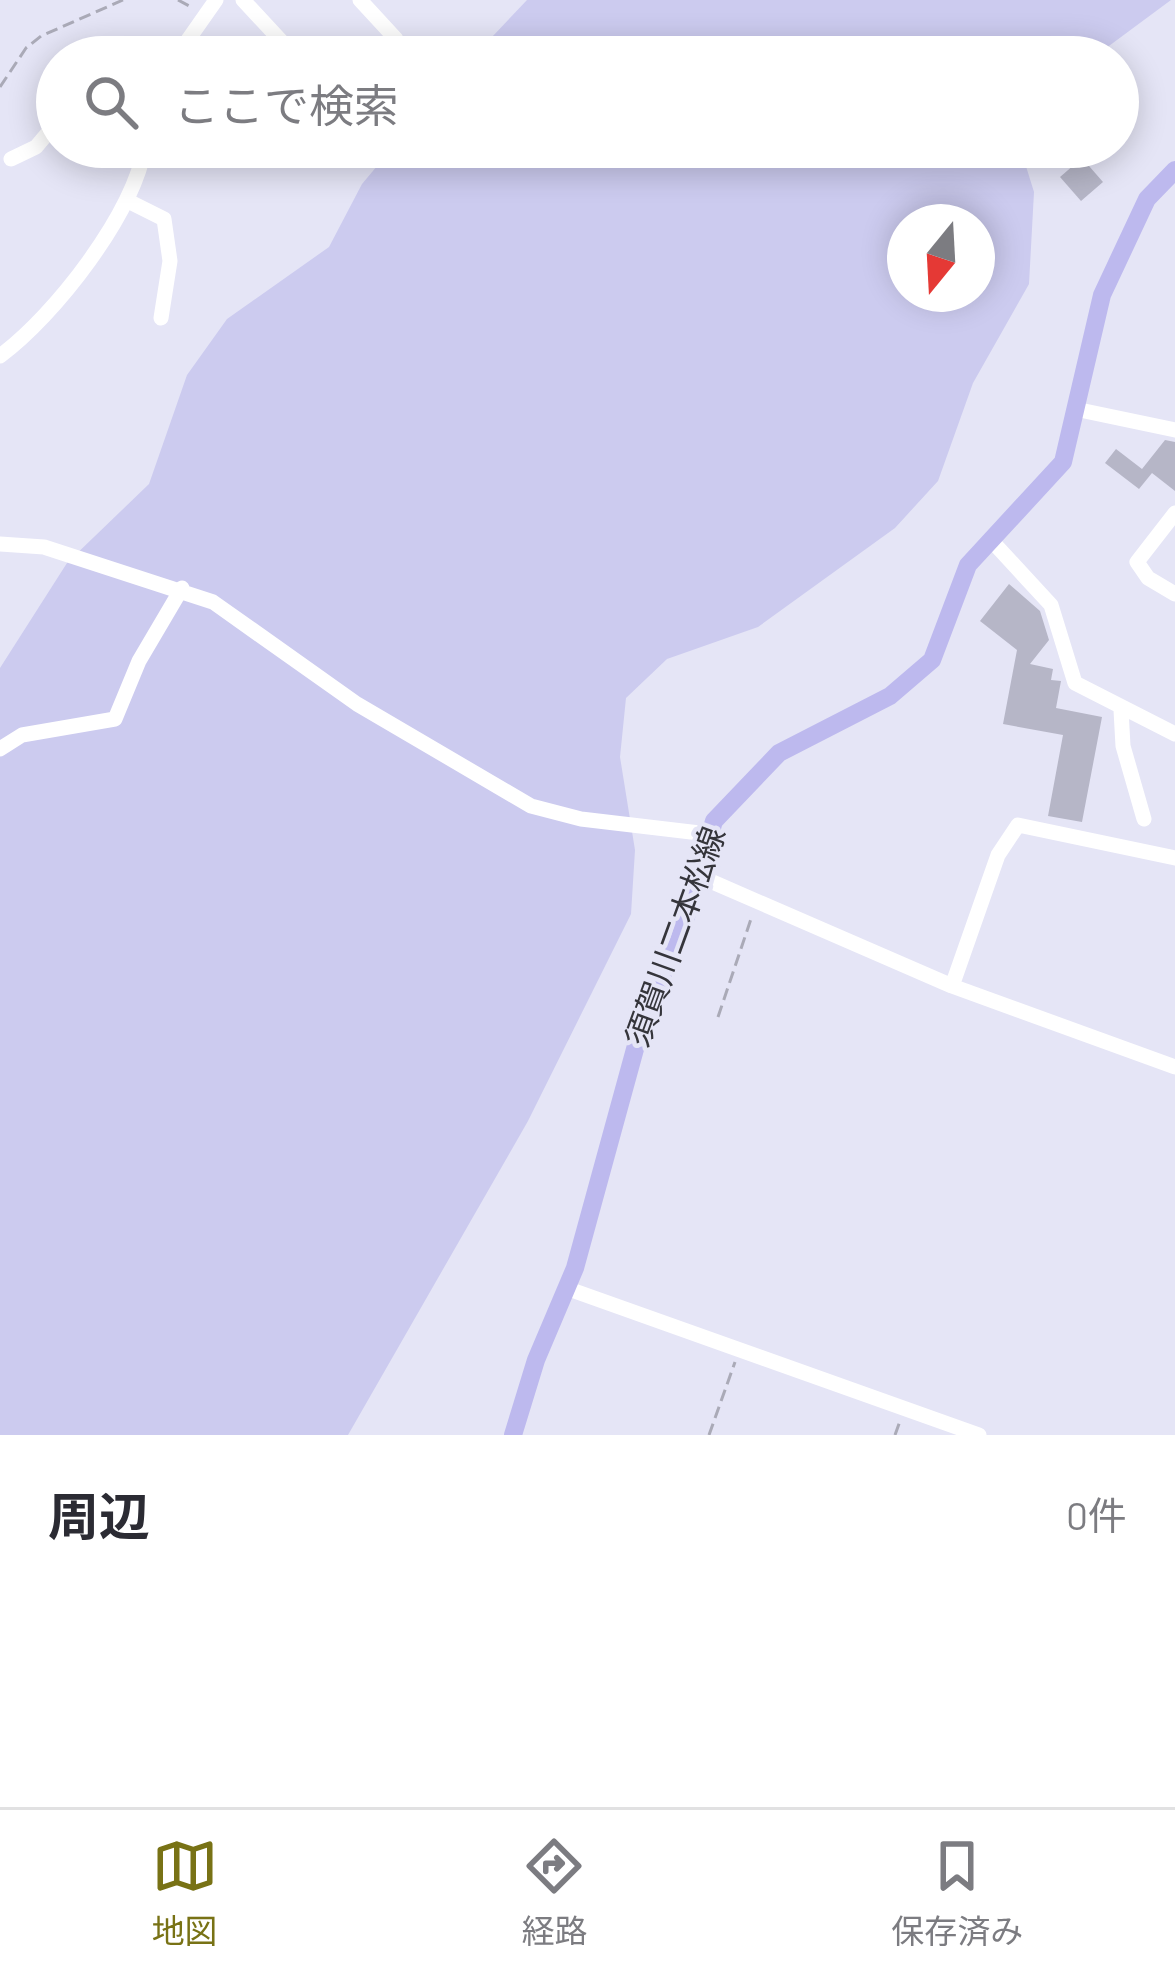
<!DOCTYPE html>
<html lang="ja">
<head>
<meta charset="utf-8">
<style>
	body { margin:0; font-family:Barlow,"Noto Sans JP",sans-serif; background:#f7f7f7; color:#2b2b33 }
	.compass { position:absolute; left:887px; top:204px; width:108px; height:108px; border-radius:50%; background:#fff; box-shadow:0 6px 30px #0003; rotate:198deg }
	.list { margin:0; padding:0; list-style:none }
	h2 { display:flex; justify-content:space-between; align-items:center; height:156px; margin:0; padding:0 48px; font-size:51px }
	h2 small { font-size:39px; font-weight:400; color:#7c7c81 }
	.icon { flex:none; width:66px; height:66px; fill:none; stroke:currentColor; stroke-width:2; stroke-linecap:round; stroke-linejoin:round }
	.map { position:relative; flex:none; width:1175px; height:1435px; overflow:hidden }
	.search { position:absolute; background:#fff; box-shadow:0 6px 30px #0003; left:36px; right:36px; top:36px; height:132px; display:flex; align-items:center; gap:30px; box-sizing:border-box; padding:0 42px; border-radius:66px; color:#7c7c81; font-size:45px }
	.sheet { height:372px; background:#fff }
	nav { display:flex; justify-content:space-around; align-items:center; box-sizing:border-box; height:168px; border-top:3px solid #e1e1e2; background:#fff; font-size:33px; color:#7c7c81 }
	nav a { display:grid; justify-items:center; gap:6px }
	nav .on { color:#787215 }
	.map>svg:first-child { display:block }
	.green { fill:#cccbef; fill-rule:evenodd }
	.building { fill:#b6b6c7 }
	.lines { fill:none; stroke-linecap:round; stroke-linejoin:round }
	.path { stroke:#aaaab7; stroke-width:3; stroke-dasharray:12 6; stroke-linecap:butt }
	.minor { stroke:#fff; stroke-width:15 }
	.major { stroke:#bdb9ee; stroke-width:18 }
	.labels { text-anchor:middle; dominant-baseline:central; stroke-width:9; stroke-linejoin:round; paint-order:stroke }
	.street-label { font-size:33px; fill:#35353b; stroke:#e5e5f6 }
</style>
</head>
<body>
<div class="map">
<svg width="1175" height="1435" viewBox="0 0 1175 1435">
	<rect width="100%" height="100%" fill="#e5e5f6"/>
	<path class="green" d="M 527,0 L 1171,0 L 1094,57 L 473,57 Z
		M 393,147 L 1020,147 L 1034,192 L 1029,284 L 973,383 L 938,481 L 895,528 L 758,627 L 667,659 L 626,698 L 620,757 L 635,850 L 631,914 L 528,1121 L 348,1435 L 0,1435 L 0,668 L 67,563 L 149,484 L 187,375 L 227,319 L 329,247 L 362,184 ZM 905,222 L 977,222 L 977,294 L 905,294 Z"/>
	<path class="building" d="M 1082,158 L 1103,182 L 1081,201 L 1060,177 Z
		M 1165,440 L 1175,442 L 1175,491 L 1152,473 L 1139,489 L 1105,463 L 1116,449 L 1142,469 Z
		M 1009,584 L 1040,611 L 1049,640 L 1030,664 L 1053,669 L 1051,680 L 1061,681 L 1056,708 L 1102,717 L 1082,822 L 1048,816 L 1063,735 L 1003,724 L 1017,650 L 980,621 Z"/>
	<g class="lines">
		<path class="path" d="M 178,0 L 193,8
			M 0,87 L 26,48 L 41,36 L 123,0
			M 718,1017 L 752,916
			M 709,1435 L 735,1362
			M 895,1435 L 900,1421"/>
		<path class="minor" d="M 243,0 L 296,57
			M 360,0 L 396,39
			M 176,57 L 216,0
			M 11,159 L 36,147 L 57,122
			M 128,201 L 164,219 L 170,261 L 161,318
			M 0,356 C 56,314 132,216 145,147
			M 1075,409 L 1175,430
			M 1175,513 L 1137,562 L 1148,578 L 1175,594
			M 991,540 L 1051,605 L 1075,683 L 1175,734
			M 0,544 L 44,547 L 213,602 L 357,704 L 531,806 L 581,819 L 708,834
			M 1121,710 L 1123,746 L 1144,819
			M 0,749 L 22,735 L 115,719 L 139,661 L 182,588
			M 701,877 L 952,986 L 1175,1067
			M 952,986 L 998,855 L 1018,825 L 1175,858
			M 566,1288 L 979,1435"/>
		<path class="major" d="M 513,1435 L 536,1360 L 575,1268 L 646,1009 L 679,941 L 714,821 L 779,753 L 890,696 L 932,660 L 968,565 L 1063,462 L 1102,295 L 1147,199 L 1175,170"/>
	</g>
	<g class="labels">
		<g class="street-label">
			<text transform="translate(674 936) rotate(-70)">須賀川二本松線</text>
		</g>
	</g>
</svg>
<svg class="compass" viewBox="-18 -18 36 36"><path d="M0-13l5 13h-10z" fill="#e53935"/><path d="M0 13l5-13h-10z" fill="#7c7c81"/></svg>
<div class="search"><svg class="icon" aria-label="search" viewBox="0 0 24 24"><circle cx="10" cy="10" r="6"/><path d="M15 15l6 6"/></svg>ここで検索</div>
</div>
<section class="sheet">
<h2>周辺<small>0件</small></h2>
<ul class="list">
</ul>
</section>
<nav>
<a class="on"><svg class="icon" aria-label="map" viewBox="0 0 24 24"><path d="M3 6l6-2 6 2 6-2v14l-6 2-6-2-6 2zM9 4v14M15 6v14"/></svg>地図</a>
<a><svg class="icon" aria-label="directions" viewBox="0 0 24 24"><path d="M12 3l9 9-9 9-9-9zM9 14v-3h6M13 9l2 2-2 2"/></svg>経路</a>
<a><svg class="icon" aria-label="saved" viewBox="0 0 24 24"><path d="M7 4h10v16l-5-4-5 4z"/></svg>保存済み</a>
</nav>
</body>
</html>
